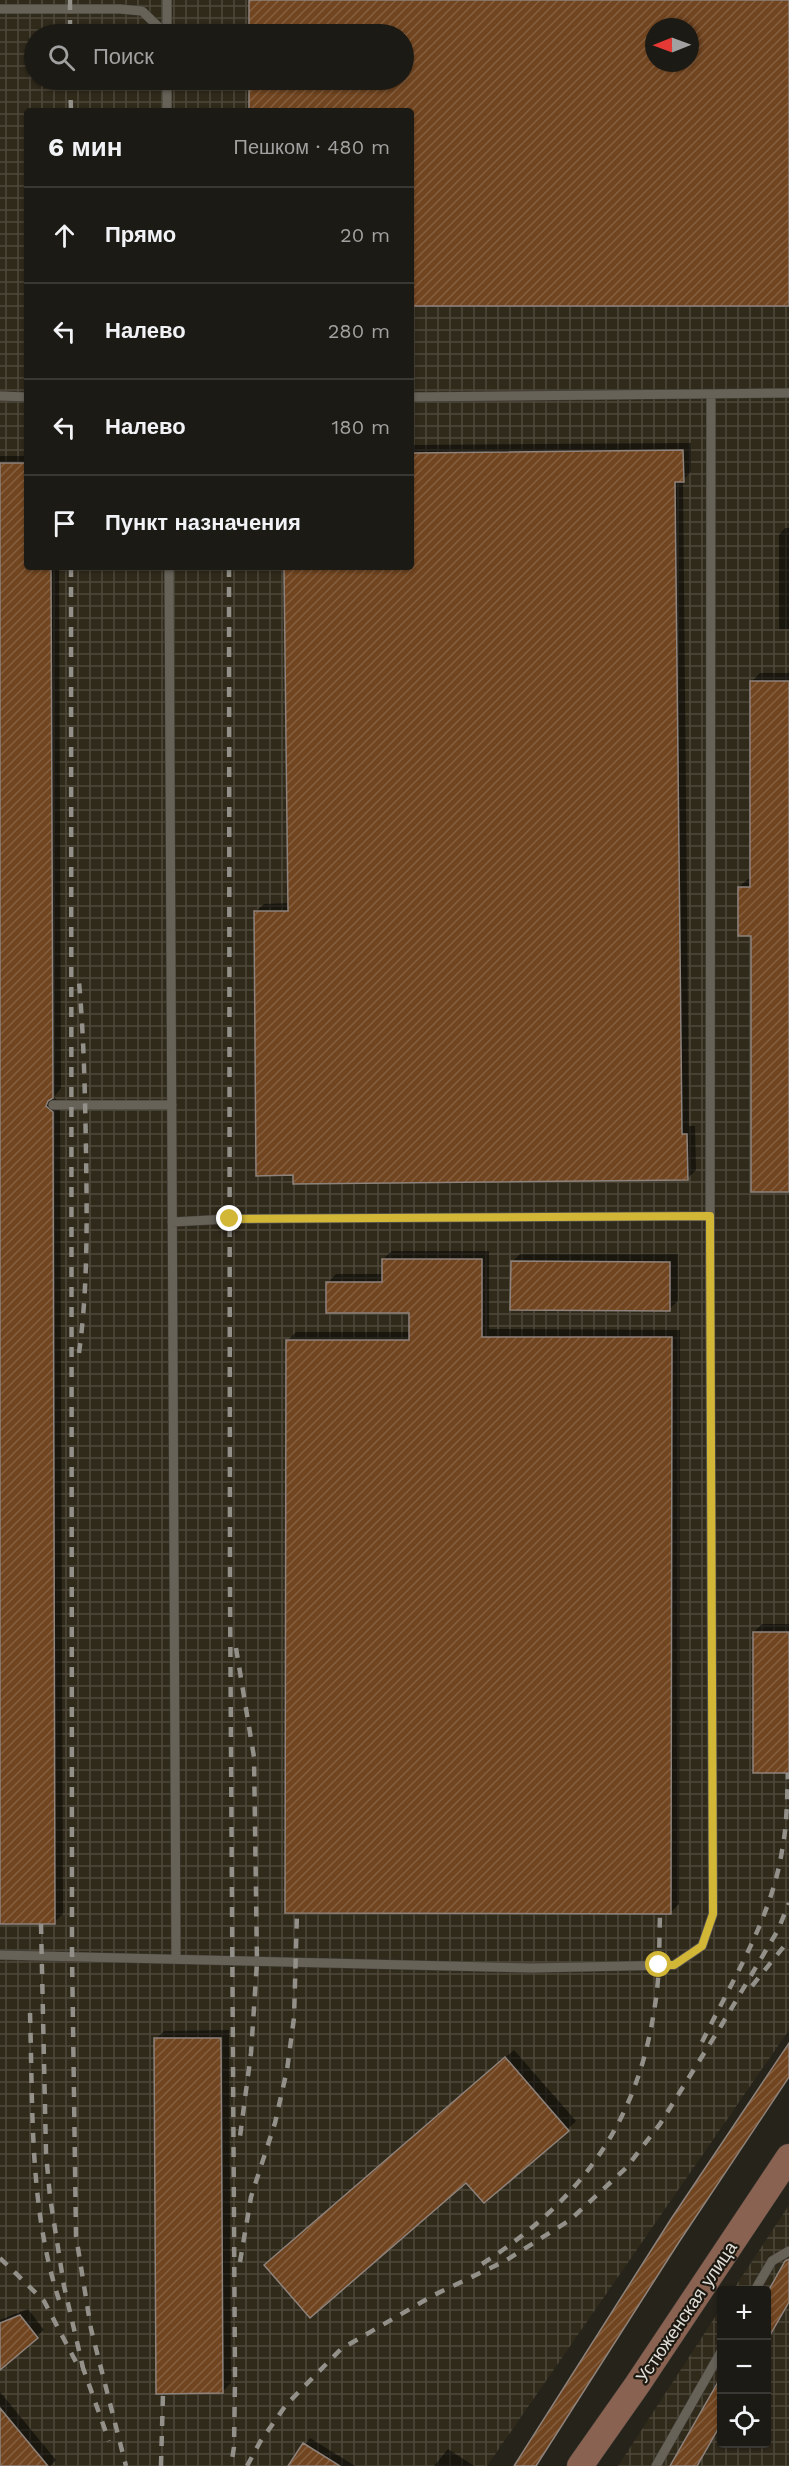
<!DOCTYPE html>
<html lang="ru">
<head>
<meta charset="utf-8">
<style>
	body { margin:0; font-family:"Work Sans",sans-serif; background:#292722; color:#f1f3f6 }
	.controls { position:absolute; right:18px; bottom:18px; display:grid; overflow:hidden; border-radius:6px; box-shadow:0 2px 4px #0004 }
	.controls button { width:54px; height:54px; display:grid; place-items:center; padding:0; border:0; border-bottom:2px solid #3a3834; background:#1c1a14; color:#f1f3f6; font:30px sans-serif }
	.compass { position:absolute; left:645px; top:18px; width:54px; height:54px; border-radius:50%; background:#1c1a14; box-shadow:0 2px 4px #0004; rotate:269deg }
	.stop { position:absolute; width:18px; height:18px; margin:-14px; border:4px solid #d2b635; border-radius:50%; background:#fff }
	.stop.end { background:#d2b635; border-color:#fff; box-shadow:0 2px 6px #0008 }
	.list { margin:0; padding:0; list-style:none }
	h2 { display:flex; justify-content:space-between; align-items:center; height:78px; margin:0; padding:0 24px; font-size:26px }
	h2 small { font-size:20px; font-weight:400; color:#a0a1a0 }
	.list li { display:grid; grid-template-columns:39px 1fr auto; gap:18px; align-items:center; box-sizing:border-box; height:96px; padding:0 24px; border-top:2px solid #3a3834 }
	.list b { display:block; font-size:22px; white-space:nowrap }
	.list em { font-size:20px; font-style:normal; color:#a0a1a0 }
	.icon { flex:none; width:33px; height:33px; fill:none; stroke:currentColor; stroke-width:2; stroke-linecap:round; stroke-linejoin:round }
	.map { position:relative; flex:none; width:789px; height:2466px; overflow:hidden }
	.search { position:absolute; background:#1c1a14; box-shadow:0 2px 4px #0004; left:24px; top:24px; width:390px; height:66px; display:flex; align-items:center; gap:15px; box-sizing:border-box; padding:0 21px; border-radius:33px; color:#a0a1a0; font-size:22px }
	.panel { position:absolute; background:#1c1a14; box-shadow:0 2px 4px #0004; left:24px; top:108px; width:390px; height:462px; border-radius:6px }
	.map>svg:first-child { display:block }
	.industrial { fill:url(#industrial-grid); fill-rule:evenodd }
	.shadow { fill:#0007; fill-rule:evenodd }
	.building { fill:url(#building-hatch); stroke:#8e837c; stroke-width:1.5; fill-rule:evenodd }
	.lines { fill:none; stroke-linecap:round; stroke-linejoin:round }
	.lane-casing { stroke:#413e38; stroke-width:10 }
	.secondary-casing { stroke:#413e38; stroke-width:27 }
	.lane { stroke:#666258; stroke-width:9 }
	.secondary { stroke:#896251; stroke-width:26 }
	.rail { stroke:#929089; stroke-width:4.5; stroke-dasharray:10 10; stroke-linecap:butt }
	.route { stroke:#d2b635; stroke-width:8 }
	.labels { text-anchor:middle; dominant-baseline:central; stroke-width:4.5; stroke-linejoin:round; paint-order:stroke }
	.street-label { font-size:18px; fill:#e0ded8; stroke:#1d1911 }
</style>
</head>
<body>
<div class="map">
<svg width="789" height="2466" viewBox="0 0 789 2466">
	<defs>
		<pattern id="industrial-grid" width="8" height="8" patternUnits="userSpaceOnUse" patternTransform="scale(1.5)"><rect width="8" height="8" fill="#302a1b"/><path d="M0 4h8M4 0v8" fill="none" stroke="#4e483b"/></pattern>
		<pattern id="building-hatch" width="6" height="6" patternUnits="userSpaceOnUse" patternTransform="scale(1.5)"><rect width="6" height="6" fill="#714520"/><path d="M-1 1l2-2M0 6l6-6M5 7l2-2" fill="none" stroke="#855f40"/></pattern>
	</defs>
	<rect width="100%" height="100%" fill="#26231a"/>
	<path class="industrial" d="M 0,0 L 789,0 L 789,2030 L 487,2466 L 0,2466 ZM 654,27 L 690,27 L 690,63 L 654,63 ZM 34,34 L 404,34 L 404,80 L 34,80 ZM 27,111 L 411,111 L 411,567 L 27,567 Z
		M 789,2205 L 789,2466 L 618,2466 L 721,2308 L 722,2444 L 766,2444 L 766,2290 L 733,2290 Z"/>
	<path class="shadow" d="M 250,0 L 789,0 L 789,305 L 411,305 L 411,111 L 250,111 L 250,80 L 404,80 L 404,34 L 250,34 ZM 654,27 L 690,27 L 690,63 L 654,63 Z
		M 691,443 L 691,472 L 683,480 L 689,1126 L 695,1126 L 696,1170 L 688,1178 L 255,912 L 264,904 L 289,903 L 286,567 L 411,567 L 411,445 Z
		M 0,456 L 27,456 L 27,567 L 59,567 L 61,1088 L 54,1097 L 60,1103 L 63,1914 L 54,1922 L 0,1923 Z
		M 785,528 L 789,528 L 789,629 L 779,629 L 779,535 Z
		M 760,673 L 789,673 L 789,1191 L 752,934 L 739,887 L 748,879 L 752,879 L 752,681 Z
		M 392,1251 L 489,1251 L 489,1329 L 680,1330 L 679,1904 L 671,1912 L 287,1341 L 296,1332 L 410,1332 L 410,1312 L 327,1283 L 336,1274 L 383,1274 L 383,1259 Z
		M 520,1254 L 678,1254 L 678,1301 L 669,1309 L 512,1262 Z
		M 762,1624 L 789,1624 L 789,1772 L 754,1632 Z
		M 229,2030 L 231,2383 L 222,2392 L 156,2039 L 164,2031 Z
		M 514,2050 L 576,2121 L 568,2129 L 275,2257 Z
		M 28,2309 L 44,2330 L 0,2368 L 0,2320 Z
		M 0,2392 L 56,2460 L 50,2466 L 0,2466 Z
		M 310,2438 L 355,2466 L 290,2466 Z
		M 448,2449 L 474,2466 L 434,2466 Z"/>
	<path class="building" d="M 249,0 L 789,0 L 789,306 L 411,306 L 411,111 L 249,111 L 249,80 L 404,80 L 404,34 L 249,34 ZM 654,27 L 690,27 L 690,63 L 654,63 Z
		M 683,450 L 684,482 L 675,482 L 682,1134 L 687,1134 L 688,1180 L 293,1184 L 293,1175 L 256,1176 L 254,911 L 288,911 L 284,567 L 411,567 L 411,453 Z
		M 0,463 L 27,463 L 27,567 L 51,567 L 53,1098 L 48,1101 L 46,1106 L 53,1112 L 55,1924 L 0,1924 Z
		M 750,681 L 789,681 L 789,1192 L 751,1192 L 751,936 L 738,936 L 738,887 L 750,887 Z
		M 382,1259 L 482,1259 L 482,1337 L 672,1337 L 671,1914 L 285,1913 L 286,1340 L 409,1340 L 409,1313 L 326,1313 L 326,1282 L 382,1282 Z
		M 511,1261 L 670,1262 L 670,1311 L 510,1310 Z
		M 753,1632 L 789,1632 L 789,1773 L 753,1773 Z
		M 154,2038 L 221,2038 L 223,2393 L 156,2394 Z
		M 789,2043 L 789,2077 L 679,2242 L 536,2466 L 514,2466 L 671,2219 Z
		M 505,2057 L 569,2131 L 484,2203 L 466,2183 L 310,2318 L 264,2265 Z
		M 789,2259 L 789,2302 L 766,2342 L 766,2295 L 785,2261 Z
		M 20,2315 L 38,2338 L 0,2370 L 0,2323 Z
		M 722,2375 L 722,2422 L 697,2466 L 670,2466 Z
		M 0,2408 L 48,2466 L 0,2466 Z
		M 303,2443 L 340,2466 L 288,2466 Z"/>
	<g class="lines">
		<defs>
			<path id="lane" d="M 167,0 L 167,34
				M 0,9 L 120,9 L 142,11 L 166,34
				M 167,80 L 167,111
				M 0,396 L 27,397
				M 411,397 L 789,393
				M 169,567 L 176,1959
				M 53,1105 L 172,1105
				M 172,1222 L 229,1219 L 710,1216
				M 0,1955 L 532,1968 L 674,1965 L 702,1946 L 713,1914 L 710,1268 L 711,395
				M 755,2290 L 772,2261 L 789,2251
				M 656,2466 L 722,2350"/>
			<path id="secondary" d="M 580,2466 L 637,2385 L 789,2157"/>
		</defs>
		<use href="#lane" class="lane-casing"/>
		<use href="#secondary" class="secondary-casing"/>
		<use href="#lane" class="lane"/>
		<use href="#secondary" class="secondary"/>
		<path class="rail" d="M 70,0 L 70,34
			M 70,80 L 71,111
			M 71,567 L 72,1955 L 76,2236 L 91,2329 L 126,2466
			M 229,567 L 230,1590 L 235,2380 L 234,2447 L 231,2466
			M 79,1353 C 88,1287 87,1218 86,1151 C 85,1095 84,1038 79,982
			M 236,1648 L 254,1757 L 257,1962 L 251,2053 L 239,2144
			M 41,1924 L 46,2153 L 50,2197 L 64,2286 L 84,2372
			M 752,1986 L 789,1940
			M 30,2013 C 33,2109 29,2208 59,2300
			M 702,2042 C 732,1981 771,1919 782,1851 C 787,1826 787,1799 788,1773
			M 0,2258 L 44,2301 L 77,2364
			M 240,2262 L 251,2197 L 275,2123 L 287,2070 L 294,2018 L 297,1913
			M 482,2264 C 581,2200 638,2123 655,2005 C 660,1975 659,1944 660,1914
			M 82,2365 L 109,2441
			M 161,2466 L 163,2393
			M 247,2466 L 260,2442 L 286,2405 L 341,2349 L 434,2295 L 505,2261 L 570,2220 L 626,2168 L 660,2124 L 721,2026 L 778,1930 L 789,1903"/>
	</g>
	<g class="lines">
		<path class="route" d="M 230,1219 L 710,1216 L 713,1914 L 702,1946 L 674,1965 L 659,1965"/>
	</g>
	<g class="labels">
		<g class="street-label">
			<text transform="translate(686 2312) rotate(-56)">Устюженская улица</text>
		</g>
	</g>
</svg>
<div class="controls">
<button>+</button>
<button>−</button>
<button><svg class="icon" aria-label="locate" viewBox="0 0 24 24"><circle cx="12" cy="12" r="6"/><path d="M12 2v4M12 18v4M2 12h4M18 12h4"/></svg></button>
</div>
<svg class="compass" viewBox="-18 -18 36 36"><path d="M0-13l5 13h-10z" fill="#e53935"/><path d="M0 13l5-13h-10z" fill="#a0a1a0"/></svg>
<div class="stop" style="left:659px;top:1965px"></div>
<div class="stop end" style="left:230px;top:1219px"></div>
<div class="search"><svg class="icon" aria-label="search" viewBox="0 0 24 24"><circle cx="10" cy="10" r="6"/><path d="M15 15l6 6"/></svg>Поиск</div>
<section class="panel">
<h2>6 мин<small>Пешком · 480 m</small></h2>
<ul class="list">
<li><svg class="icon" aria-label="ahead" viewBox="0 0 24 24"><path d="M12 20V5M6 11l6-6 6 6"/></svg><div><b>Прямо</b></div><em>20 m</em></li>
<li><svg class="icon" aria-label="left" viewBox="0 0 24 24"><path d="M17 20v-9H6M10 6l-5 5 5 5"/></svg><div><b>Налево</b></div><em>280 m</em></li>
<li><svg class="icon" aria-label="left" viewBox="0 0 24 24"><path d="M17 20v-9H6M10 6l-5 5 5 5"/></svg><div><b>Налево</b></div><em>180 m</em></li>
<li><svg class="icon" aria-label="arrive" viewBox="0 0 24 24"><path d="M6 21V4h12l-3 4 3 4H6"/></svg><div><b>Пункт назначения</b></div></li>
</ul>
</section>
</div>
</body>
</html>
